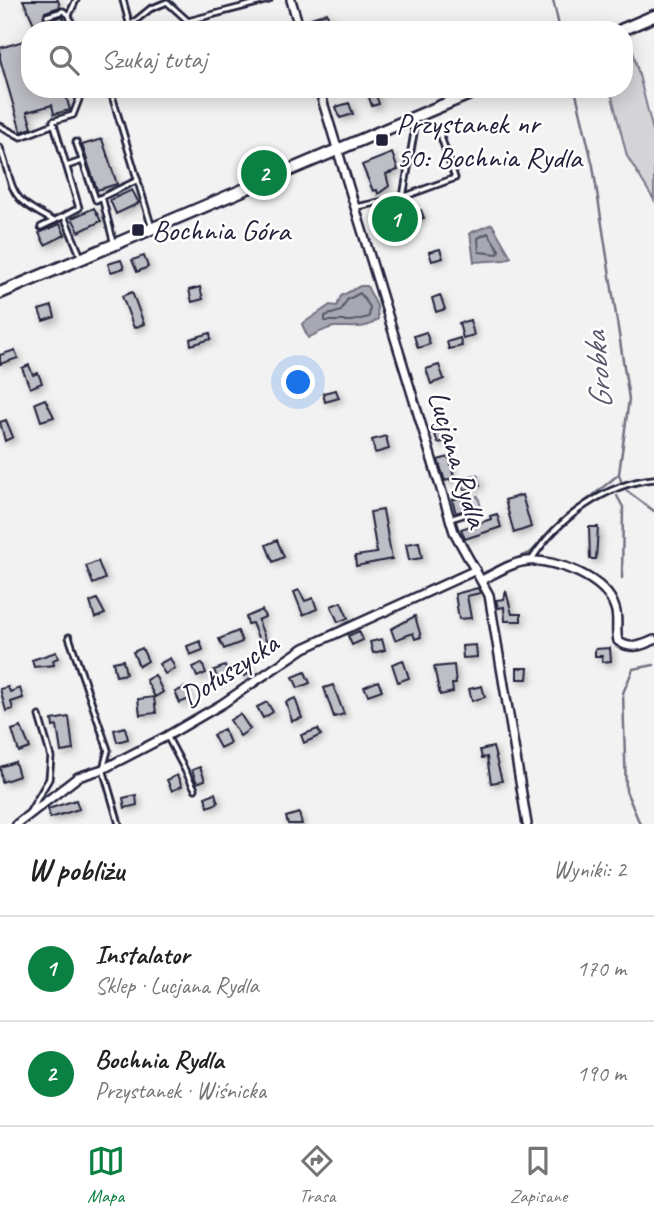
<!DOCTYPE html>
<html lang="pl">
<head>
<meta charset="utf-8">
<style>
	body { margin:0; font-family:Caveat,sans-serif; background:#f6f6f6; color:#222 }
	.you { position:absolute; left:299px; top:383px; width:24px; height:24px; margin:-18px; border:5px solid #fff; border-radius:50%; background:#1a73e8; box-shadow:0 0 0 10px #1a73e833 }
	.badge { display:grid; place-items:center; width:46px; height:46px; border-radius:50%; background:#0b8043; color:#fff; font-size:23px; font-weight:700 }
	.pin { position:absolute; translate:-50% -50%; border:4px solid #fff; box-shadow:0 2px 7px #0006 }
	.list { margin:0; padding:0; list-style:none }
	h2 { display:flex; justify-content:space-between; align-items:center; height:91px; margin:0; padding:0 28px; font-size:30px }
	h2 small { font-size:23px; font-weight:400; color:#767676 }
	.list li { display:grid; grid-template-columns:46px 1fr auto; gap:21px; align-items:center; box-sizing:border-box; height:105px; padding:0 28px; border-top:2px solid #e0e0e0 }
	.list b { display:block; font-size:26px; white-space:nowrap }
	.list p { margin:0; font-size:23px; white-space:nowrap; color:#767676 }
	.list em { font-size:23px; font-style:normal; color:#767676 }
	.icon { flex:none; width:38px; height:38px; fill:none; stroke:currentColor; stroke-width:2; stroke-linecap:round; stroke-linejoin:round }
	.map { position:relative; flex:none; width:654px; height:824px; overflow:hidden }
	.search { position:absolute; background:#fff; box-shadow:0 4px 18px #0003; left:21px; right:21px; top:21px; height:77px; display:flex; align-items:center; gap:18px; box-sizing:border-box; padding:0 24px; border-radius:28px; color:#767676; font-size:26px }
	.sheet { height:301px; background:#fff }
	nav { display:flex; justify-content:space-around; align-items:center; box-sizing:border-box; height:98px; border-top:2px solid #e0e0e0; background:#fff; font-size:19px; color:#767676 }
	nav a { display:grid; justify-items:center; gap:4px }
	nav .on { color:#0b8043 }
	.map>svg:first-child { display:block }
	.green { fill:#d3d3d8; stroke:#7a7a8a; stroke-width:2 }
	.water { fill:#a8a8b2; stroke:#727282; stroke-width:2 }
	.lines { fill:none; stroke-linecap:round; stroke-linejoin:round }
	.shore { stroke:#58586b; stroke-width:2 }
	.stream { stroke:#727282; stroke-width:2.5 }
	.building { fill:#bebec6; stroke:#22223b; stroke-width:2; filter:url(#shadow) }
	.lane-casing { stroke:#22223b; stroke-width:9 }
	.street-casing { stroke:#22223b; stroke-width:12 }
	.secondary-casing { stroke:#22223b; stroke-width:15 }
	.lane { stroke:#fff; stroke-width:3.5 }
	.street { stroke:#fff; stroke-width:7 }
	.secondary { stroke:#fff; stroke-width:10 }
	.poi-dot { fill:#22223b; stroke:#fff; stroke-width:2.5 }
	.labels { text-anchor:middle; dominant-baseline:central; stroke-width:5; stroke-linejoin:round; paint-order:stroke }
	.poi-label { font-size:30px; fill:#22223b; stroke:#fff; text-anchor:start }
	.street-label { font-size:30px; fill:#22223b; stroke:#fff }
	.water-label { font-size:32px; font-style:italic; fill:#58586b; stroke:#fff }
</style>
</head>
<body>
<div class="map">
<svg width="654" height="824" viewBox="0 0 654 824">
	<defs>
		<filter id="shadow"><feDropShadow dx="3" dy="3" stdDeviation="3.5" flood-color="#0004"/></filter>
	</defs>
	<rect width="100%" height="100%" fill="#f2f2f3"/>
	<filter id="ink" filterUnits="userSpaceOnUse"><feTurbulence type="fractalNoise" baseFrequency=".0143" numOctaves="2"/><feDisplacementMap in="SourceGraphic" scale="14" xChannelSelector="R" yChannelSelector="G"/><feConvolveMatrix kernelMatrix="1 2 1 2 8 2 1 2 1" color-interpolation-filters="sRGB"/></filter>
	<g filter="url(#ink)">
		<path class="green" d="M 630,39 L 654,135 L 654,200 L 627,156 L 610,89 L 624,89 L 624,41 Z
			M 478,496 L 482,511 L 467,516 L 462,501 Z"/>
		<path class="water" d="M 492,224 L 511,257 L 505,260 L 474,262 L 470,233 Z
			M 360,286 L 367,286 L 377,306 L 378,319 C 366,331 350,326 335,327 C 326,328 316,334 308,338 L 302,324 L 330,305 L 337,306 L 341,296 Z"/>
		<g class="lines">
			<path class="shore" d="M 488,233 L 499,250 L 498,254 L 479,252 L 478,238 Z
				M 360,293 L 370,307 L 369,317 L 352,321 L 325,321 L 325,316 L 341,311 L 347,300 Z"/>
			<path class="stream" d="M 553,0 L 560,30
				M 575,89 L 593,166 L 629,399 L 619,474 L 622,484
				M 627,491 L 654,511
				M 617,496 L 623,507 L 622,578
				M 568,516 L 619,474
				M 485,572 L 530,553 L 551,533
				M 640,824 L 626,791 L 623,693 L 633,669 L 654,665"/>
		</g>
		<path class="building" d="M 23,0 L 58,0 L 60,7 L 45,12 L 44,19 L 34,24 Z
			M 327,13 L 330,23 L 314,28 L 311,18 Z
			M 63,16 L 67,30 L 52,30 L 49,20 Z
			M 30,39 L 30,89 L 64,89 L 70,110 L 54,114 L 52,105 L 27,112 L 32,128 L 21,132 L 0,59 L 0,48 Z
			M 366,89 L 374,89 L 379,104 L 372,106 Z
			M 349,103 L 353,114 L 340,118 L 336,107 Z
			M 102,139 L 117,184 L 97,190 L 82,145 Z
			M 392,153 L 398,170 L 386,174 L 389,186 L 378,194 L 377,190 L 373,191 L 362,165 Z
			M 132,190 L 139,203 L 116,214 L 110,200 Z
			M 94,208 L 101,221 L 79,232 L 72,218 Z
			M 421,210 L 424,218 L 388,227 L 385,216 Z
			M 60,224 L 65,235 L 45,245 L 39,233 Z
			M 440,249 L 443,258 L 432,261 L 429,252 Z
			M 144,256 L 148,267 L 137,272 L 132,260 Z
			M 121,260 L 124,268 L 111,272 L 108,264 Z
			M 200,287 L 203,299 L 192,302 L 189,290 Z
			M 132,292 L 144,324 L 134,328 L 122,296 Z
			M 440,295 L 445,309 L 436,312 L 432,298 Z
			M 52,306 L 55,317 L 43,321 L 39,310 Z
			M 470,320 L 474,335 L 463,338 L 459,323 Z
			M 426,332 L 430,344 L 418,348 L 414,336 Z
			M 210,333 L 211,339 L 191,345 L 190,339 Z
			M 460,338 L 462,346 L 449,349 L 447,342 Z
			M 15,350 L 18,358 L 0,364 L 0,355 Z
			M 29,365 L 33,375 L 38,373 L 42,383 L 30,388 L 22,368 Z
			M 439,365 L 444,379 L 431,384 L 426,369 Z
			M 336,390 L 339,398 L 325,402 L 323,393 Z
			M 45,399 L 54,417 L 41,421 L 35,403 Z
			M 6,420 L 13,437 L 5,441 L 0,422 Z
			M 445,425 L 450,440 L 438,443 L 433,429 Z
			M 386,436 L 389,449 L 375,453 L 372,440 Z
			M 449,457 L 454,478 L 445,481 L 438,460 Z
			M 477,475 L 480,486 L 464,490 L 462,478 Z
			M 522,495 L 531,527 L 514,533 L 505,500 Z
			M 461,497 L 465,510 L 456,513 L 452,500 Z
			M 383,510 L 392,559 L 356,566 L 355,556 L 377,553 L 370,512 Z
			M 497,514 L 501,527 L 465,539 L 461,529 L 491,519 L 490,516 Z
			M 589,527 L 598,527 L 596,559 L 590,559 Z
			M 277,540 L 284,557 L 273,562 L 266,545 Z
			M 419,542 L 422,558 L 409,560 L 406,544 Z
			M 98,561 L 105,579 L 93,584 L 86,566 Z
			M 478,588 L 480,593 L 467,596 L 471,618 L 459,619 L 455,594 Z
			M 299,590 L 305,601 L 313,598 L 317,609 L 303,615 L 294,592 Z
			M 506,591 L 512,614 L 521,614 L 521,621 L 505,621 L 504,607 L 498,608 L 496,600 L 504,599 Z
			M 97,599 L 105,614 L 95,618 L 90,602 Z
			M 341,602 L 348,618 L 338,622 L 331,606 Z
			M 262,610 L 265,617 L 258,620 L 267,643 L 261,645 L 252,623 L 248,624 L 246,617 Z
			M 415,616 L 421,637 L 415,639 L 413,633 L 395,640 L 391,629 Z
			M 238,631 L 242,642 L 224,649 L 219,639 Z
			M 359,631 L 363,640 L 352,645 L 348,636 Z
			M 382,639 L 385,650 L 373,653 L 370,642 Z
			M 200,641 L 203,650 L 190,655 L 187,646 Z
			M 476,645 L 477,657 L 463,658 L 462,646 Z
			M 142,648 L 148,661 L 139,666 L 133,652 Z
			M 610,648 L 611,661 L 602,662 L 602,656 L 595,656 L 595,649 Z
			M 56,652 L 58,658 L 53,660 L 54,665 L 34,667 L 32,660 Z
			M 170,658 L 175,668 L 165,674 L 159,664 Z
			M 123,660 L 126,674 L 116,676 L 113,662 Z
			M 403,660 L 409,678 L 398,682 L 392,664 Z
			M 247,661 L 253,671 L 244,676 L 239,666 Z
			M 202,663 L 206,673 L 197,677 L 193,667 Z
			M 454,665 L 456,684 L 452,684 L 453,692 L 440,695 L 434,667 Z
			M 225,666 L 229,676 L 218,680 L 214,670 Z
			M 517,668 L 528,668 L 527,679 L 517,679 Z
			M 305,672 L 310,683 L 298,688 L 293,677 Z
			M 155,675 L 163,692 L 155,697 L 146,680 Z
			M 378,681 L 382,690 L 368,695 L 364,687 Z
			M 333,685 L 344,714 L 334,717 L 324,688 Z
			M 482,686 L 485,697 L 472,701 L 469,689 Z
			M 8,687 L 10,692 L 20,688 L 23,698 L 11,702 L 13,709 L 6,711 L 0,689 Z
			M 186,687 L 191,698 L 180,703 L 175,692 Z
			M 154,697 L 156,713 L 140,715 L 138,699 Z
			M 295,698 L 302,718 L 292,721 L 286,702 Z
			M 267,702 L 273,712 L 263,718 L 257,707 Z
			M 240,714 L 250,729 L 240,736 L 230,720 Z
			M 69,717 L 73,750 L 61,752 L 57,726 L 53,727 L 52,720 Z
			M 21,727 L 30,748 L 19,752 L 12,730 Z
			M 125,727 L 128,739 L 117,742 L 114,730 Z
			M 224,729 L 230,743 L 220,748 L 213,735 Z
			M 318,729 L 321,735 L 304,743 L 301,735 Z
			M 493,747 L 502,781 L 491,783 L 487,757 L 482,758 L 480,750 Z
			M 15,762 L 19,776 L 2,782 L 0,767 Z
			M 200,767 L 205,780 L 197,783 L 192,770 Z
			M 177,775 L 182,786 L 172,791 L 167,780 Z
			M 215,793 L 218,803 L 208,807 L 205,797 Z
			M 136,795 L 137,805 L 125,808 L 123,798 Z
			M 76,800 L 79,809 L 50,818 L 48,809 Z
			M 299,813 L 302,824 L 288,824 L 286,817 Z"/>
		<g class="lines">
			<defs>
				<path id="lane" d="M 123,0 L 130,26
					M 47,16 L 63,11 L 69,15
					M 73,30 L 69,15 L 76,0
					M 124,30 L 150,9 L 167,2 L 188,21 L 269,0
					M 110,89 L 152,228
					M 0,126 L 21,137 L 54,124
					M 76,142 L 96,200 L 102,197
					M 0,148 C 16,194 7,197 54,221
					M 67,166 L 82,161
					M 403,197 L 455,178 L 439,131
					M 357,207 L 403,197 L 414,133 L 412,121
					M 41,227 L 64,216
					M 114,244 L 102,197 L 138,180
					M 81,257 L 64,216 L 79,208 L 53,121 L 73,115 L 83,89
					M 450,519 L 466,514
					M 532,559 C 557,519 607,483 654,479
					M 69,637 L 108,750 L 103,769 L 119,824
					M 167,736 L 195,789
					M 29,813 L 49,779 L 51,757 L 39,716"/>
				<path id="street" d="M 291,0 L 300,30
					M 319,89 L 454,532 L 489,595 L 527,824
					M 482,580 C 496,573 512,562 528,561 C 556,559 606,578 615,608 C 619,619 615,630 618,641 C 630,650 641,646 654,640
					M 17,824 L 78,777 L 103,769 L 167,736 L 222,704 L 304,648 L 476,570"/>
				<path id="secondary" d="M 621,30 L 654,16
					M 0,293 L 481,89"/>
			</defs>
			<use href="#lane" class="lane-casing"/>
			<use href="#street" class="street-casing"/>
			<use href="#secondary" class="secondary-casing"/>
			<use href="#lane" class="lane"/>
			<use href="#street" class="street"/>
			<use href="#secondary" class="secondary"/>
		</g>
	</g>
	<g class="poi-dot">
		<rect x="375" y="133" width="14" height="14" rx="3.5"/>
		<rect x="131" y="223" width="14" height="14" rx="3.5"/>
	</g>
	<g class="labels">
		<g class="poi-label">
			<text x="396" y="123">Przystanek nr<tspan x="396" dy="34">50: Bochnia Rydla</tspan></text>
			<text x="152" y="230">Bochnia Góra</text>
		</g>
		<g class="street-label">
			<text transform="translate(458 459) rotate(73)">Lucjana Rydla</text>
			<text transform="translate(229 670) rotate(-33)">Dołuszycka</text>
		</g>
		<g class="water-label">
			<text transform="translate(598 371) rotate(-95)">Grobka</text>
		</g>
	</g>
</svg>
<div class="you"></div>
<div class="pin badge" style="left:395px;top:219px">1</div>
<div class="pin badge" style="left:264px;top:173px">2</div>
<div class="search"><svg class="icon" aria-label="search" viewBox="0 0 24 24"><circle cx="10" cy="10" r="6"/><path d="M15 15l6 6"/></svg>Szukaj tutaj</div>
</div>
<section class="sheet">
<h2>W pobliżu<small>Wyniki: 2</small></h2>
<ul class="list">
<li><span class="badge">1</span><div><b>Instalator</b><p>Sklep · Lucjana Rydla</p></div><em>170 m</em></li>
<li><span class="badge">2</span><div><b>Bochnia Rydla</b><p>Przystanek · Wiśnicka</p></div><em>190 m</em></li>
</ul>
</section>
<nav>
<a class="on"><svg class="icon" aria-label="map" viewBox="0 0 24 24"><path d="M3 6l6-2 6 2 6-2v14l-6 2-6-2-6 2zM9 4v14M15 6v14"/></svg>Mapa</a>
<a><svg class="icon" aria-label="directions" viewBox="0 0 24 24"><path d="M12 3l9 9-9 9-9-9zM9 14v-3h6M13 9l2 2-2 2"/></svg>Trasa</a>
<a><svg class="icon" aria-label="saved" viewBox="0 0 24 24"><path d="M7 4h10v16l-5-4-5 4z"/></svg>Zapisane</a>
</nav>
</body>
</html>
